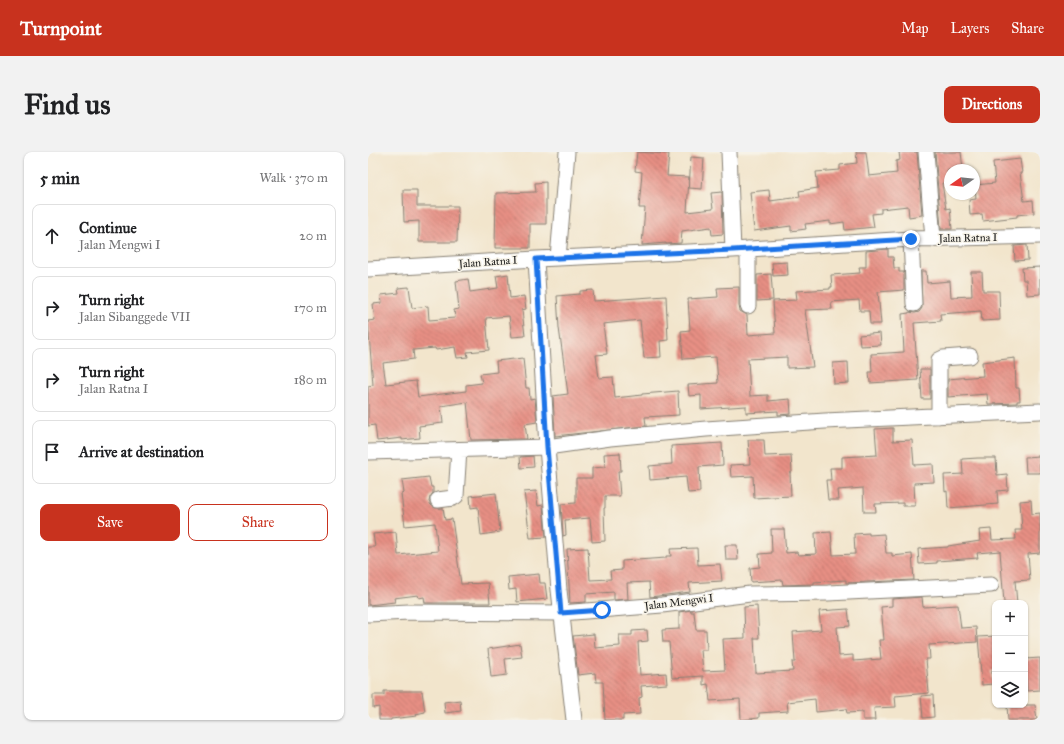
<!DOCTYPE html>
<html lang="en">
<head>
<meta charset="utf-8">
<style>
	body { margin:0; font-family:"IM FELL Great Primer",serif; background:#f2f2f2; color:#202124 }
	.controls { position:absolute; right:12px; bottom:12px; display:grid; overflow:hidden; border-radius:8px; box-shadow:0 1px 3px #0004 }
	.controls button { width:36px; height:36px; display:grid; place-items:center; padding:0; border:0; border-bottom:1px solid #e0e0e0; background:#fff; color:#202124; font:20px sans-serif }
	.compass { position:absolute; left:576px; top:12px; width:36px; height:36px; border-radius:50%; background:#fff; box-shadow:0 1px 3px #0004; rotate:256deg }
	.stop { position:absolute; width:12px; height:12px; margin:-9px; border:3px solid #1a73e8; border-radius:50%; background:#fff }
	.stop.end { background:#1a73e8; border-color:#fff; box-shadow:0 1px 4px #0008 }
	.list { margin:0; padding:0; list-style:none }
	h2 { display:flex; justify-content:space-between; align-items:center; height:52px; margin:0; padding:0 16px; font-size:17px }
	h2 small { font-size:13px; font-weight:400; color:#757577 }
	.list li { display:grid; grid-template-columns:26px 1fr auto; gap:12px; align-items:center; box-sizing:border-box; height:64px; margin:0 8px 8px; padding:0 8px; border:1px solid #e0e0e0; border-radius:8px }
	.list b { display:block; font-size:15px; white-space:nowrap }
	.list p { margin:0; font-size:13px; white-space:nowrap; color:#757577 }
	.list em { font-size:13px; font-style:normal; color:#757577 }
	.actions { display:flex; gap:8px; padding:12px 16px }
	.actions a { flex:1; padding:9px 0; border:1px solid #c8321e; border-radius:8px; text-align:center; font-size:14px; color:#c8321e }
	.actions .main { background:#c8321e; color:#fff }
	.icon { flex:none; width:22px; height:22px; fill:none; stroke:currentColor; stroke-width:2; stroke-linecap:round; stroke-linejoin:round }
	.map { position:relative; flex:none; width:672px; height:568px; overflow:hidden; border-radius:8px }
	header { display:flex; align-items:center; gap:24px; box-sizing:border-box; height:56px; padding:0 20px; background:#c8321e; color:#fff }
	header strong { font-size:19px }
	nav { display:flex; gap:22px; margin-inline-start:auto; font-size:14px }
	.intro { display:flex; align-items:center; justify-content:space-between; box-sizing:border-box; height:96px; padding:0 24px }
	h1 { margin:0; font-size:28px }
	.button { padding:10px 18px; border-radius:8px; background:#c8321e; color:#fff; font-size:14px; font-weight:700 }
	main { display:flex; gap:24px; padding:0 24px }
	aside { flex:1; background:#fff; border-radius:8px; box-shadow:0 1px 3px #0004 }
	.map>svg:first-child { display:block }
	.building { fill:url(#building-back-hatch) }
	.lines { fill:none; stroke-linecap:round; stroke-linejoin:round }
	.minor-casing { stroke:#878074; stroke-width:17 }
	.minor { stroke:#fff; stroke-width:15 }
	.route { stroke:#1a73e8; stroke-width:5 }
	.labels { text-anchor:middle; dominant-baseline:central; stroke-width:3; stroke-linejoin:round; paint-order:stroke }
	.street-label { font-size:11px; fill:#1c1c1c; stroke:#f7f3e8 }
</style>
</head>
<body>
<header>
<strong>Turnpoint</strong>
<nav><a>Map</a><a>Layers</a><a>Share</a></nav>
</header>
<div class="intro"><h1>Find us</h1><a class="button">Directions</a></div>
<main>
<aside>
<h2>5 min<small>Walk · 370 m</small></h2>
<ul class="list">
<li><svg class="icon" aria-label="ahead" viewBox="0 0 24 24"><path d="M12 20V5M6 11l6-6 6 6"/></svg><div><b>Continue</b><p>Jalan Mengwi I</p></div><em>20 m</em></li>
<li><svg class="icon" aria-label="right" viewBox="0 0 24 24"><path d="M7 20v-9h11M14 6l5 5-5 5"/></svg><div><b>Turn right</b><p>Jalan Sibanggede VII</p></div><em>170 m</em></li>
<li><svg class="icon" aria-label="right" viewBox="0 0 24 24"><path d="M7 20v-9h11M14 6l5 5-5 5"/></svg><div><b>Turn right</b><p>Jalan Ratna I</p></div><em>180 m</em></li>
<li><svg class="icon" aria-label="arrive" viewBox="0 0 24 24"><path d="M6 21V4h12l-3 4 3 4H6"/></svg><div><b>Arrive at destination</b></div></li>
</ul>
<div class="actions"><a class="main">Save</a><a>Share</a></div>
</aside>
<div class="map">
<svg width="672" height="568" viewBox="0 0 672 568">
	<defs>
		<pattern id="building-back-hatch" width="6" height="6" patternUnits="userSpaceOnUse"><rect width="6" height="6" fill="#e78f84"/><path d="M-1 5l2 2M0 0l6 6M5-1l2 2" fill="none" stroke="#ba746b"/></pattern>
	</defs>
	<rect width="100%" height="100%" fill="#f7f3e8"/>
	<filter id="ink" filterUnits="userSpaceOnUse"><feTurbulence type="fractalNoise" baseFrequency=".025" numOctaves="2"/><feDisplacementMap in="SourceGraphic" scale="8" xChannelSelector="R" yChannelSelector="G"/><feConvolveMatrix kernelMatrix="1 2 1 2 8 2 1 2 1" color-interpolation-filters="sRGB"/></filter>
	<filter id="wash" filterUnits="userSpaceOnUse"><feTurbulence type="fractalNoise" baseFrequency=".012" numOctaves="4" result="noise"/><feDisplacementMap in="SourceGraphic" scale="16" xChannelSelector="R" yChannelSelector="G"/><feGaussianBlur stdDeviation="0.9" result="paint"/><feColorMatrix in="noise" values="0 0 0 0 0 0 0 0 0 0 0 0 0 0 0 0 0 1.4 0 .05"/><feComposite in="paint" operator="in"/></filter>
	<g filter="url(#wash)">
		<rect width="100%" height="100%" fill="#f2e5cc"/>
		<g id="blocks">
			<path class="building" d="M 269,0 L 301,2 L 299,24 L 321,25 L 319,60 L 345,57 L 343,41 L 354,40 L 355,82 L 344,83 L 343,75 L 314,79 L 313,91 L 298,92 L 298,91 L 274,93 L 277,56 L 271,56 L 274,20 L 267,19 Z
				M 488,0 L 498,0 L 501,24 L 529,21 L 528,9 L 532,8 L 531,0 L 549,0 L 554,63 L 541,65 L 540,54 L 513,57 L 513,61 L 504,62 L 506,75 L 477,78 L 476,70 L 462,72 L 462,69 L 437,72 L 438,77 L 423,79 L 423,74 L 386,79 L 382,40 L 401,38 L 402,49 L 432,45 L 431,39 L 450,36 L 448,20 L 472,18 L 472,13 L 489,11 Z
				M 567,0 L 593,0 L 595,18 L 579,18 L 581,31 L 574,31 L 578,57 L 582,56 L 584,77 L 573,77 Z
				M 323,5 L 336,6 L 334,37 L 321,36 Z
				M 652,7 L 654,21 L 652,21 L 656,49 L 665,48 L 666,61 L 649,63 L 649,65 L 615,69 L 614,62 L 602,63 L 601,48 L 608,47 L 607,33 L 627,31 L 625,10 Z
				M 178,30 L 178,72 L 162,72 L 162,96 L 127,96 L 128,41 L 168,40 L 167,31 Z
				M 35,38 L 49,38 L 49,54 L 90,54 L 89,90 L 51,90 L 51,69 L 36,70 Z
				M 659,93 L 660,108 L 647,109 L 646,94 Z
				M 520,97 L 520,105 L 525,105 L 526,116 L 531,116 L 531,120 L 536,120 L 536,138 L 510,140 L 513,172 L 502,172 L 501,159 L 492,159 L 491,148 L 463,150 L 464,157 L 437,158 L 445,215 L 419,216 L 419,205 L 380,207 L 382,244 L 400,243 L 400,249 L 422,247 L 423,262 L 410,263 L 410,259 L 378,261 L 378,254 L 333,257 L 333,243 L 321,244 L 320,233 L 350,231 L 348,205 L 315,207 L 313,179 L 322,178 L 320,147 L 350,145 L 349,136 L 371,135 L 371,154 L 372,159 L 379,163 L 380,183 L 407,181 L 405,149 L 429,148 L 428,139 L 462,137 L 462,135 L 464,135 L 463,123 L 492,121 L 491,115 L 498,115 L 498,99 Z
				M 419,110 L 420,123 L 405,124 L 404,111 Z
				M 672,115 L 672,142 L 659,143 L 658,128 L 655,128 L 654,116 Z
				M 553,119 L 558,119 L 559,131 L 582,129 L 583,145 L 604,144 L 603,120 L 614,120 L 615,139 L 631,139 L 632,168 L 614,169 L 613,159 L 572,162 L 573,169 L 546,171 L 550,228 L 502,231 L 501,220 L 504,220 L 503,202 L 536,200 L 534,162 L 541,161 L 541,160 L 547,161 L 551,160 L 554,156 Z
				M 140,122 L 142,146 L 156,144 L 158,157 L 154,158 L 157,184 L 144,185 L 141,164 L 118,166 L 121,198 L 99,200 L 100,205 L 89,206 L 87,195 L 68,198 L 67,196 L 45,198 L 46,207 L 15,211 L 18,232 L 48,229 L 50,245 L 98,239 L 98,233 L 114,231 L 112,222 L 129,220 L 128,209 L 155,206 L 158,236 L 161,236 L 162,247 L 167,246 L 169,270 L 157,272 L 159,287 L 103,288 L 99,250 L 73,254 L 75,271 L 51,274 L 52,286 L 34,288 L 34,286 L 9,289 L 7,273 L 0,274 L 0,234 L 5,233 L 0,169 L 7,168 L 5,152 L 14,151 L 13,143 L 31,141 L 30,136 L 41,135 L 44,156 L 60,154 L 61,168 L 87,166 L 86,158 L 91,157 L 88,129 L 100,127 L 102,140 L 130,136 L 128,124 Z
				M 403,122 L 405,148 L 389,149 L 389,123 Z
				M 225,138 L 226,149 L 298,144 L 300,188 L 292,189 L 293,205 L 276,206 L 272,168 L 235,172 L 239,202 L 228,203 L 231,226 L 245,225 L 247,246 L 274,243 L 274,242 L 310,239 L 311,263 L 277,265 L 278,274 L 187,284 L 185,244 L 200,242 L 191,176 L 189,144 L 212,142 L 212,139 Z
				M 512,181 L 513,193 L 492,194 L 491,183 Z
				M 647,206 L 648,236 L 651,236 L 652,249 L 649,249 L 649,251 L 620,252 L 619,242 L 580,245 L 580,227 L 615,224 L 614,210 Z
				M 480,210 L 481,231 L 466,232 L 465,211 Z
				M 552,217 L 562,217 L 562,247 L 554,247 Z
				M 525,276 L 525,289 L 544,288 L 546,313 L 565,312 L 566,330 L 546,331 L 547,354 L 535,354 L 535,351 L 507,352 L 508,360 L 496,360 L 495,336 L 470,338 L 471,348 L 460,348 L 458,328 L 463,328 L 462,316 L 474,316 L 474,305 L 509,303 L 507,277 Z
				M 380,288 L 396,288 L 397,304 L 423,303 L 424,320 L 422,321 L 423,344 L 386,346 L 385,324 L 363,325 L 362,313 L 382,312 Z
				M 354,291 L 355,313 L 331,315 L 332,340 L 320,341 L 318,325 L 282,328 L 281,314 L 304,312 L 303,294 Z
				M 252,301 L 253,319 L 250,319 L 252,344 L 237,344 L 237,356 L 236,356 L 237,389 L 224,390 L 222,366 L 197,368 L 198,383 L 195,384 L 193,352 L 208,351 L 208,326 L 224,326 L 224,316 L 237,315 L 236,302 Z
				M 165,304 L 166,315 L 153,316 L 152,305 Z
				M 671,304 L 672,321 L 658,321 L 657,305 Z
				M 610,306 L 628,306 L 629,323 L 639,322 L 640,338 L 629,339 L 630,352 L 580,356 L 579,339 L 577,340 L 576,323 L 595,322 L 594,307 Z
				M 61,325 L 63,335 L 65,335 L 65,341 L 62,345 L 61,350 L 63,353 L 67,356 L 75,356 L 77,368 L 84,367 L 93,432 L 120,431 L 122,451 L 57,451 L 56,445 L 51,446 L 50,443 L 26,446 L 27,450 L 0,453 L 0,395 L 7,395 L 5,382 L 28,380 L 30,403 L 70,399 L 67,371 L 37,374 L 33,342 L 36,341 L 34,328 Z
				M 168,339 L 170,354 L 175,353 L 178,385 L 162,386 L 156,340 Z
				M 128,341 L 132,380 L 113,383 L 110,355 L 103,356 L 102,344 Z
				M 663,348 L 664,362 L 672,361 L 672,401 L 660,402 L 662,428 L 647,429 L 649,451 L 636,451 L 632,399 L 609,401 L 610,406 L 569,409 L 569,411 L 551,412 L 550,397 L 580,395 L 580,394 L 612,389 L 611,378 L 623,377 L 624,388 L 648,387 L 647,378 L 654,378 L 652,349 Z
				M 403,377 L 416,377 L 418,401 L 429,400 L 430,403 L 448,402 L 447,381 L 463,380 L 465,403 L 487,402 L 486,382 L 501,381 L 501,383 L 516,382 L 518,401 L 524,401 L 524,404 L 544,402 L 546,428 L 478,431 L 478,428 L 446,430 L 446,432 L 415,433 L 414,428 L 383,430 L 382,416 L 392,415 L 391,402 L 404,401 Z
				M 357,393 L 369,393 L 370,408 L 358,408 Z
				M 220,396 L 222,428 L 243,427 L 242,419 L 254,418 L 254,409 L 298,406 L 298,404 L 303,404 L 302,397 L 329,396 L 330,413 L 352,412 L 354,429 L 321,431 L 322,440 L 282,445 L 281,430 L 259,431 L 260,447 L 246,448 L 246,440 L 218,442 L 218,450 L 202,451 L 199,397 Z
				M 171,422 L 172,431 L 177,431 L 179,447 L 149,450 L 148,437 L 141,438 L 140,425 Z
				M 554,445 L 555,455 L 590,453 L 593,476 L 608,475 L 609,490 L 561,493 L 562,507 L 558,507 L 561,541 L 527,544 L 528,555 L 506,556 L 507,568 L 495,568 L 495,560 L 479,561 L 478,557 L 448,560 L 447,547 L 419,550 L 420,559 L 391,561 L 391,566 L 373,568 L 372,547 L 342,549 L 340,532 L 335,533 L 335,524 L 304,526 L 301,490 L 295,490 L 294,478 L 311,477 L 311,460 L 323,458 L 323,460 L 326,460 L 328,478 L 338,478 L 339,498 L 333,498 L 335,519 L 357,518 L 355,487 L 377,486 L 376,455 L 389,454 L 391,486 L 386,486 L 388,521 L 425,519 L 424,510 L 427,510 L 425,480 L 453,478 L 451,459 L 480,457 L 482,474 L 469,475 L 471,504 L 485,503 L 485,509 L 513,507 L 511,488 L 516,488 L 513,455 L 524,454 L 524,447 Z
				M 279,478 L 280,489 L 270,490 L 272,523 L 298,521 L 299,532 L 273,534 L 274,545 L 271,546 L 272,562 L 255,563 L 255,568 L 237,568 L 235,530 L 228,530 L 227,521 L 210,523 L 205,484 L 226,482 L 227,496 L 252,494 L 251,483 L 264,483 L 264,479 Z
				M 627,484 L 627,519 L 624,519 L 625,532 L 614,533 L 610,485 Z
				M 152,492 L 154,505 L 137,507 L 139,523 L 123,525 L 120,497 Z
				M 672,506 L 672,538 L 659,539 L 657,507 Z
				M 16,539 L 54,539 L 57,560 L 48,562 L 49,564 L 23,567 L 23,568 L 11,568 L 11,555 L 5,556 L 5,543 L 16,543 Z
				M 565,543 L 566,565 L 555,566 L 553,544 Z
				M 92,548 L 93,559 L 77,561 L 76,550 Z
				M 639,553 L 667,553 L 669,568 L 640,568 Z"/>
		</g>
	</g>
	<g filter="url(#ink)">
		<use href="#blocks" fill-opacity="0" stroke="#878074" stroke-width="1"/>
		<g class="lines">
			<defs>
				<path id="minor" d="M 361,0 L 365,98
					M 558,0 L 565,87
					M 543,87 L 546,152
					M 380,97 L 380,154
					M 190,106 L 199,0
					M 168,107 L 179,295 L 191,438 L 206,568
					M 0,117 L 168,107 L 365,98 L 543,87 L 672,84
					M 571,264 L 571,208 L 575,206 L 602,204
					M 0,300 L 179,295 L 242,286 L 338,277 L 457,269 L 672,259
					M 70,348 L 85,346 L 88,344 L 91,298
					M 0,462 L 41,460 L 193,461 L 294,453 L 382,442 L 460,441 L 623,433"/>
			</defs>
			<use href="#minor" class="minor-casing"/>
			<use href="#minor" class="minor"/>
		</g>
	</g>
	<g class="lines" filter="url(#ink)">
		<path class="route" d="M 234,458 L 193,461 L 179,295 L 168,107 L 365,98 L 543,87"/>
	</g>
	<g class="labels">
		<g class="street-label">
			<text transform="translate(600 86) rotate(-1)">Jalan Ratna I</text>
			<text transform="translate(120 110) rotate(-4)">Jalan Ratna I</text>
			<text transform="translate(311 450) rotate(-7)">Jalan Mengwi I</text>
		</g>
	</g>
</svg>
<div class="controls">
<button>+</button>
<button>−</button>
<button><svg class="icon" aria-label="layers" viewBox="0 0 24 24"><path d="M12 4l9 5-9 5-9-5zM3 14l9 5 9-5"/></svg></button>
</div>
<svg class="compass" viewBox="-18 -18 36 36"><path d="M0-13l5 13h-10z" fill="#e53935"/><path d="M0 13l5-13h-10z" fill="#757577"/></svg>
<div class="stop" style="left:234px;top:458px"></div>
<div class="stop end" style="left:543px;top:87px"></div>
</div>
</main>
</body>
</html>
